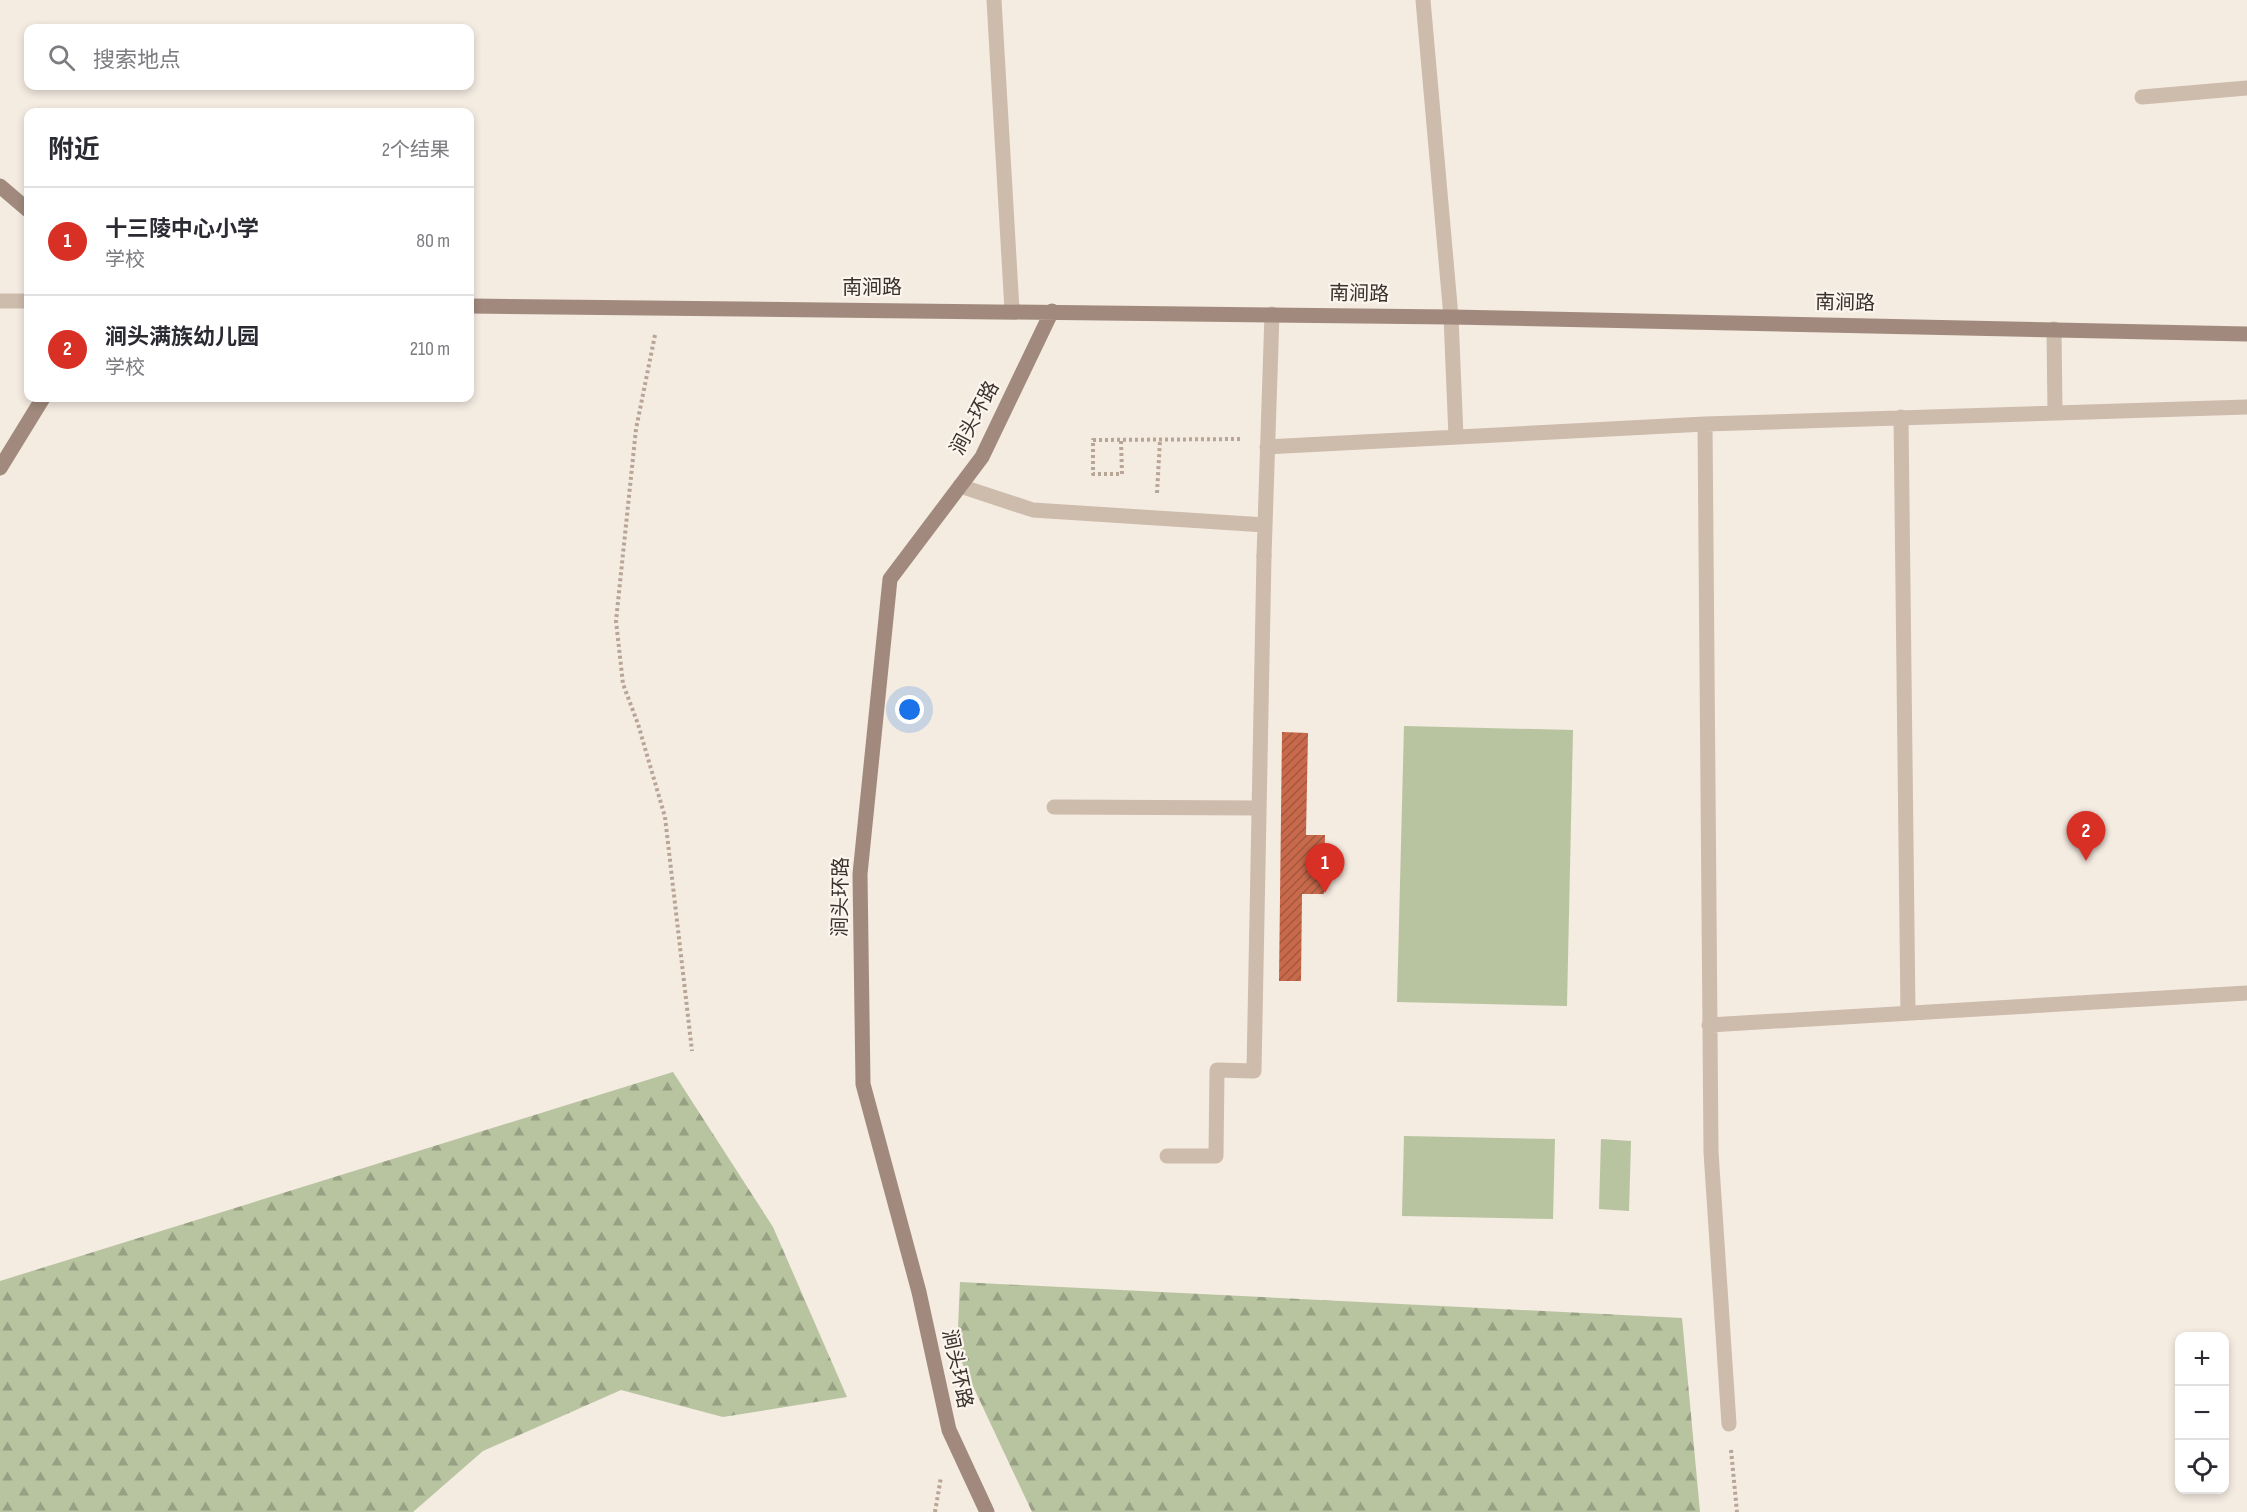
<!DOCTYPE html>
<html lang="zh">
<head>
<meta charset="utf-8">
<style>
	body { margin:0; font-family:"Sofia Sans Condensed","Noto Sans SC",sans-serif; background:#f2f2f3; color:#2b2b33 }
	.controls { position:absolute; right:18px; bottom:18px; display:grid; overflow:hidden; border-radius:12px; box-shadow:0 3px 9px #0003 }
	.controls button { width:54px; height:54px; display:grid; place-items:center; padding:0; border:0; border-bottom:2px solid #e1e1e2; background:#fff; color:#2b2b33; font:30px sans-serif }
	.you { position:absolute; left:910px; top:710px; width:21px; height:21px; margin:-15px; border:4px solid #fff; border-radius:50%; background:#1a73e8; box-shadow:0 0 0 9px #1a73e833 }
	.badge { display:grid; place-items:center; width:39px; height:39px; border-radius:50%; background:#d93025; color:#fff; font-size:20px; font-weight:700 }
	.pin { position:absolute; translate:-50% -50px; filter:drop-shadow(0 2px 3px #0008) }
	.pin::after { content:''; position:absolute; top:32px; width:21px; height:18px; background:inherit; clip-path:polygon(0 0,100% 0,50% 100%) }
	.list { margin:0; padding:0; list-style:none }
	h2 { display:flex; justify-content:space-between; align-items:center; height:78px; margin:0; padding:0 24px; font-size:26px }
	h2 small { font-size:20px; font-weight:400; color:#7c7c81 }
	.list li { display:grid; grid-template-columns:39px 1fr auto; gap:18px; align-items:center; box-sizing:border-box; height:108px; padding:0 24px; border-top:2px solid #e1e1e2 }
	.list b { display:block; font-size:22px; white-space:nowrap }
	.list p { margin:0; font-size:20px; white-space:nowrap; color:#7c7c81 }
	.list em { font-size:20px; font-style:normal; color:#7c7c81 }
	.icon { flex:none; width:33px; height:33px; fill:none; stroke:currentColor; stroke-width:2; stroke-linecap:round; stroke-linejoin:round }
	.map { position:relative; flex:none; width:2247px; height:1512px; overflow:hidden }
	.search { position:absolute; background:#fff; box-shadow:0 3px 9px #0003; left:24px; top:24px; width:450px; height:66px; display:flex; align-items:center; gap:15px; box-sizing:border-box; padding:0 21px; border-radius:12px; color:#7c7c81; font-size:22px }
	.panel { position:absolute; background:#fff; box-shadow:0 3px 9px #0003; left:24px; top:108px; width:450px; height:294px; border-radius:12px }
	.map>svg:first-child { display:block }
	.forest { fill:url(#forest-firs) }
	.garden { fill:#b8c4a0 }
	.building { fill:url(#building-hatch) }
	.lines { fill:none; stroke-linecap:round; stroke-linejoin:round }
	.path { stroke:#b9a596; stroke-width:4; stroke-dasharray:3 3; stroke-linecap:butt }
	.lane { stroke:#cdbbac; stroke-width:15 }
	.street { stroke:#cdbbac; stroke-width:15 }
	.secondary { stroke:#a18a7d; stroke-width:15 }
	.labels { text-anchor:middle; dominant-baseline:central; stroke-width:4.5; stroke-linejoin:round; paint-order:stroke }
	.street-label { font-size:20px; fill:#3b302b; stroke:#fbf5ee }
</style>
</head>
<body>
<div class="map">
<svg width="2247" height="1512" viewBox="0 0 2247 1512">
	<defs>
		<pattern id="forest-firs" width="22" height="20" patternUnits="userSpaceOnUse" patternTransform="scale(1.5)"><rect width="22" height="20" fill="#b8c4a0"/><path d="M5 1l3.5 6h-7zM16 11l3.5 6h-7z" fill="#97a083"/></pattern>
		<pattern id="building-hatch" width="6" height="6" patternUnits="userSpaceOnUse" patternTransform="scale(1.5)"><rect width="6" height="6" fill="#c8694b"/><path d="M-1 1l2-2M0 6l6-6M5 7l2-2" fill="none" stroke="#a4573f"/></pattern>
	</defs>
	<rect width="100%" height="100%" fill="#f4ebe1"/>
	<path class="forest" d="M 673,1072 L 773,1227 L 847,1397 L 723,1417 L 621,1390 L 483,1451 L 413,1512 L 0,1512 L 0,1281 Z
		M 960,1282 L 1682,1318 L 1700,1512 L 1032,1512 L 957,1352 Z"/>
	<path class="garden" d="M 1404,726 L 1573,730 L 1567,1006 L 1397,1002 Z
		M 1404,1136 L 1555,1139 L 1553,1219 L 1402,1216 Z
		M 1601,1139 L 1631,1141 L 1629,1211 L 1599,1209 Z"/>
	<path class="building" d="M 1282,732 L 1308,733 L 1306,835 L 1325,835 L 1324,894 L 1302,894 L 1301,981 L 1279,981 Z"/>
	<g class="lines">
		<path class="path" d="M 655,335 L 636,429 L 616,621 L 623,684 L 638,724 L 665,817 L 692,1051
			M 1121,441 L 1122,474 L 1093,474 L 1093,440 L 1243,439
			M 1157,493 L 1160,440
			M 1731,1450 L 1737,1512
			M 935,1512 L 941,1477"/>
		<path class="lane" d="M 994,0 L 1012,310
			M 1423,0 L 1451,317
			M 2142,97 L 2247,88
			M 1054,807 L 1259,808
			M 1167,1156 L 1216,1156 L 1217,1070 L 1254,1071 L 1264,556"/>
		<path class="street" d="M 0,301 L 28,301
			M 1451,317 L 1456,437
			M 2054,329 L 2055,413
			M 1901,417 L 1908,1013
			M 1705,424 L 1711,1152 L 1729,1424
			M 1267,447 L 1705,424 L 2247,407
			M 960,486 L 1033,510 L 1265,525
			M 1264,556 L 1272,314
			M 1709,1025 L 2247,993"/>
		<path class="secondary" d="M 0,186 L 28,210
			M 470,306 L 1451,317 L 2247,334
			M 0,468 L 43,398
			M 987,1512 L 949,1430 L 919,1292 L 863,1084 L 860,874 L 890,579 L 982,457 L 1052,311"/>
	</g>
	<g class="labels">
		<g class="street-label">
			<text x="872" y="288">南涧路</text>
			<text transform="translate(1359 294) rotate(1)">南涧路</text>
			<text transform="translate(1845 303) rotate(1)">南涧路</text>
			<text transform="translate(975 418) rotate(-62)">涧头环路</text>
			<text transform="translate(841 897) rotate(-89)">涧头环路</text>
			<text transform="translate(957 1369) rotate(78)">涧头环路</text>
		</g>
	</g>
</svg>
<div class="controls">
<button>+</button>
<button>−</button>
<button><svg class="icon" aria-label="locate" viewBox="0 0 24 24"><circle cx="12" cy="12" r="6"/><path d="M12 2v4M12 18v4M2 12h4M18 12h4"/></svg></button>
</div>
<div class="you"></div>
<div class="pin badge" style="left:1325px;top:893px">1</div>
<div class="pin badge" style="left:2086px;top:861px">2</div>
<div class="search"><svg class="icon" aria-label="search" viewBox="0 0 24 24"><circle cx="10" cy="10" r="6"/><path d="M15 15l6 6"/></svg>搜索地点</div>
<section class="panel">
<h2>附近<small>2个结果</small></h2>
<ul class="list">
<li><span class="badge">1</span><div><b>十三陵中心小学</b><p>学校</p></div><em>80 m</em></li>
<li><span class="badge">2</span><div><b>涧头满族幼儿园</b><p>学校</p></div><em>210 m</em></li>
</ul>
</section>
</div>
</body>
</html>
